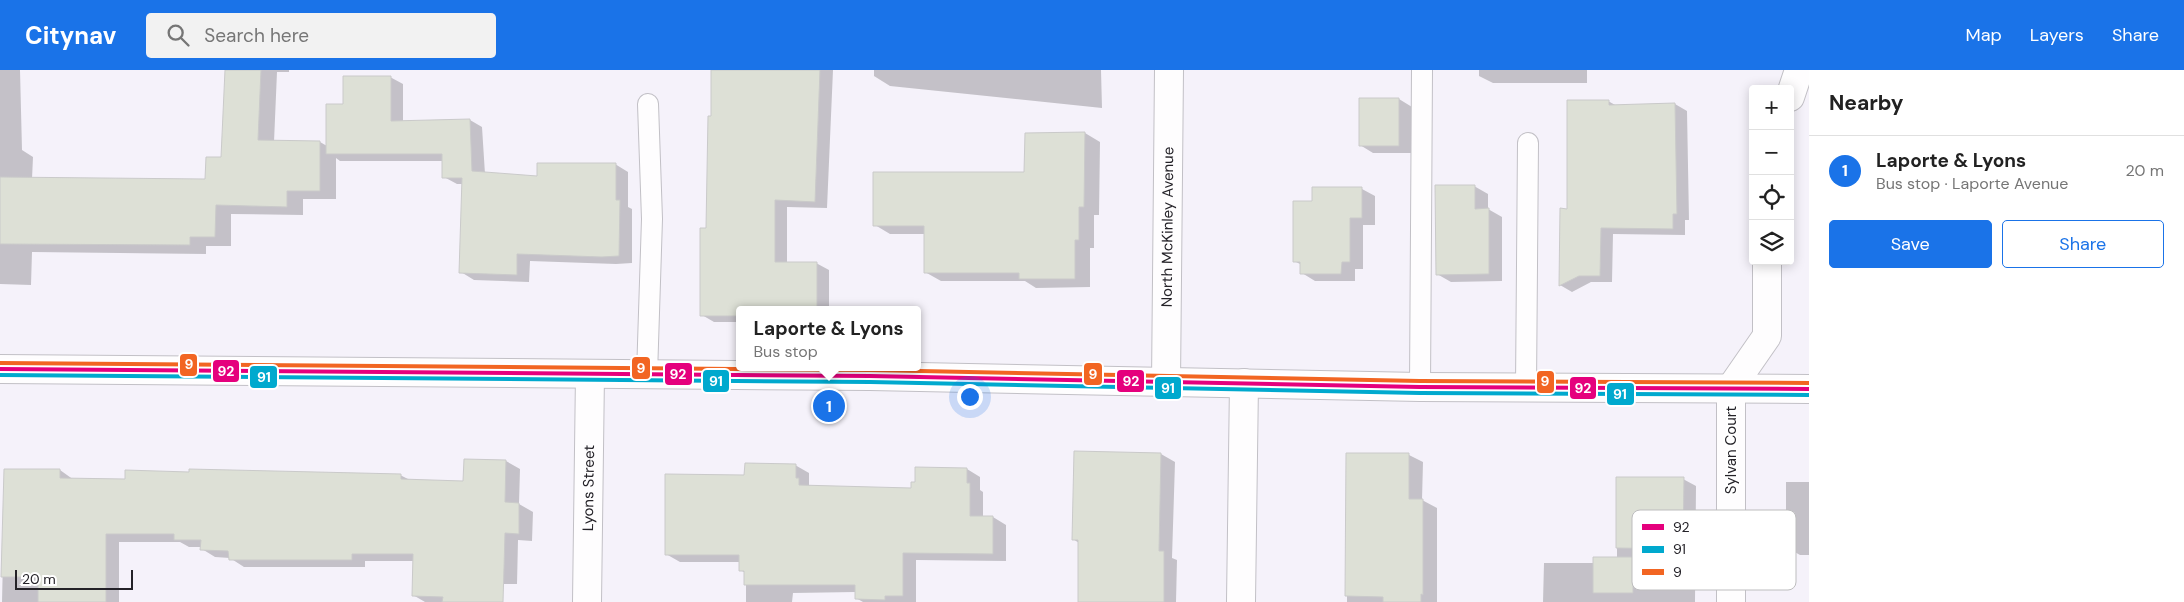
<!DOCTYPE html>
<html lang="en">
<head>
<meta charset="utf-8">
<style>
	body { margin:0; font-family:"DM Sans",sans-serif; background:#f2f2f2; color:#222 }
	.controls { position:absolute; right:15px; top:15px; display:grid; overflow:hidden; border-radius:5px; box-shadow:0 2px 12px #0003 }
	.controls button { width:45px; height:45px; display:grid; place-items:center; padding:0; border:0; border-bottom:1px solid #e0e0e0; background:#fff; color:#222; font:25px sans-serif }
	.scale { position:absolute; left:15px; bottom:12px; width:118px; box-sizing:border-box; padding-left:5px; border:2px solid #242228; border-top:0; font-size:14px; line-height:18px; white-space:nowrap; color:#242228; -webkit-text-stroke:4px #fff; paint-order:stroke }
	.you { position:absolute; left:969px; top:326px; width:18px; height:18px; margin:-12px; border:4px solid #fff; border-radius:50%; background:#1a73e8; box-shadow:0 0 0 8px #1a73e833 }
	.badge { display:grid; place-items:center; width:32px; height:32px; border-radius:50%; background:#1a73e8; color:#fff; font-size:16px; font-weight:700 }
	.pin { position:absolute; translate:-50% -50%; border:2px solid #fff; box-shadow:0 1px 5px #0006 }
	.popup { position:absolute; left:736px; top:236px; width:185px; height:65px; box-sizing:border-box; display:grid; place-content:center; border-radius:5px; background:#fff; filter:drop-shadow(0 1px 4px #0005); font-size:16px; white-space:nowrap; color:#767676 }
	.popup b { font-size:19px; color:#222 }
	.popup::after { content:''; position:absolute; left:50%; top:100%; margin-left:-10px; border:10px solid transparent; border-top-color:#fff }
	.list { margin:0; padding:0; list-style:none }
	h2 { display:flex; justify-content:space-between; align-items:center; height:65px; margin:0; padding:0 20px; font-size:21px }
	h2 small { font-size:16px; font-weight:400; color:#767676 }
	.list li { display:grid; grid-template-columns:32px 1fr auto; gap:15px; align-items:center; box-sizing:border-box; height:70px; padding:0 20px; border-top:1px solid #e0e0e0 }
	.list b { display:block; font-size:19px; white-space:nowrap }
	.list p { margin:0; font-size:16px; white-space:nowrap; color:#767676 }
	.list em { font-size:16px; font-style:normal; color:#767676 }
	.actions { display:flex; gap:10px; padding:15px 20px }
	.actions a { flex:1; padding:11px 0; border:1px solid #1a73e8; border-radius:5px; text-align:center; font-size:18px; color:#1a73e8 }
	.actions .main { background:#1a73e8; color:#fff }
	.icon { flex:none; width:28px; height:28px; fill:none; stroke:currentColor; stroke-width:2; stroke-linecap:round; stroke-linejoin:round }
	.map { position:relative; flex:none; width:1809px; height:532px; overflow:hidden }
	header { display:flex; align-items:center; gap:30px; box-sizing:border-box; height:70px; padding:0 25px; background:#1a73e8; color:#fff }
	header strong { font-size:24px }
	nav { display:flex; gap:28px; margin-inline-start:auto; font-size:18px }
	.search { width:350px; height:45px; background:#f2f2f2; display:flex; align-items:center; gap:12px; box-sizing:border-box; padding:0 18px; border-radius:5px; color:#767676; font-size:19px }
	main { display:flex }
	aside { flex:1; background:#fff }
	.map>svg:first-child { display:block }
	.shadow { fill:#0003 }
	.building { fill:#dde0d6; stroke:#cacaca }
	.lines { fill:none; stroke-linecap:round; stroke-linejoin:round }
	.lane-casing { stroke:#c2c0c6; stroke-width:22 }
	.street-casing { stroke:#c2c0c6; stroke-width:30 }
	.secondary-casing { stroke:#c2c0c6; stroke-width:30 }
	.lane { stroke:#fefdfe; stroke-width:20 }
	.street { stroke:#fefdfe; stroke-width:28 }
	.secondary { stroke:#fefdfe; stroke-width:28 }
	.bus-1-casing { stroke:#fff; stroke-width:8 }
	.bus-2-casing { stroke:#fff; stroke-width:8 }
	.bus-3-casing { stroke:#fff; stroke-width:8 }
	.bus-1 { stroke:#e5007d; stroke-width:4 }
	.bus-2 { stroke:#00a9ce; stroke-width:4 }
	.bus-3 { stroke:#f26522; stroke-width:4 }
	.labels { text-anchor:middle; dominant-baseline:central; stroke-width:4; stroke-linejoin:round; paint-order:stroke }
	.street-label { font-size:15px; fill:#242228; stroke:#fff }
	.key { fill:#fff; stroke:#bdbdbe; stroke-width:1 }
	.key-label { font-size:14px; fill:#242228 }
	.line-badge { stroke:#fff; stroke-width:2 }
	.badge-label { font-size:14px; text-anchor:middle; font-weight:bold; fill:#fff }
</style>
</head>
<body>
<header>
<strong>Citynav</strong>
<div class="search"><svg class="icon" aria-label="search" viewBox="0 0 24 24"><circle cx="10" cy="10" r="6"/><path d="M15 15l6 6"/></svg>Search here</div>
<nav><a>Map</a><a>Layers</a><a>Share</a></nav>
</header>
<main>
<div class="map">
<svg width="1809" height="532" viewBox="0 0 1809 532">
	<rect width="100%" height="100%" fill="#f5f2fa"/>
	<path class="shadow" d="M 0,0 L 20,0 L 22,80 L 33,87 L 32,109 L 207,110 L 222,89 L 226,0 L 289,0 L 289,2 L 277,2 L 274,72 L 320,72 L 327,76 L 344,36 L 390,7 L 403,14 L 403,52 L 470,50 L 482,57 L 485,104 L 538,108 L 615,94 L 628,102 L 628,137 L 632,139 L 632,193 L 616,194 L 530,191 L 529,212 L 474,210 L 461,202 L 463,114 L 457,114 L 444,107 L 444,91 L 340,91 L 336,88 L 336,129 L 303,129 L 303,145 L 231,144 L 231,176 L 206,176 L 206,184 L 32,182 L 31,215 L 0,214 Z
		M 713,0 L 833,0 L 827,138 L 787,137 L 787,194 L 816,193 L 829,200 L 829,240 L 740,240 L 740,252 L 714,252 L 702,245 L 713,48 Z
		M 874,0 L 1101,0 L 1102,38 L 890,16 L 874,6 Z
		M 1479,0 L 1587,0 L 1587,13 L 1493,13 L 1479,6 Z
		M 1399,29 L 1412,37 L 1412,83 L 1373,83 L 1360,75 Z
		M 1608,31 L 1617,36 L 1675,34 L 1687,41 L 1689,150 L 1685,150 L 1685,165 L 1613,164 L 1612,212 L 1591,212 L 1572,222 L 1560,215 L 1568,140 Z
		M 1085,63 L 1100,72 L 1099,145 L 1094,145 L 1094,178 L 1090,178 L 1090,217 L 1036,218 L 1025,211 L 941,211 L 925,202 L 925,164 L 890,164 L 875,155 L 1025,104 Z
		M 1474,116 L 1488,124 L 1488,139 L 1502,147 L 1502,211 L 1451,212 L 1437,204 Z
		M 1362,119 L 1375,126 L 1375,155 L 1363,155 L 1363,199 L 1355,199 L 1355,211 L 1315,211 L 1302,203 L 1302,195 L 1294,191 L 1313,132 Z
		M 1161,384 L 1175,392 L 1172,488 L 1177,490 L 1176,532 L 1080,532 L 1079,473 L 1073,469 Z
		M 1347,385 L 1409,385 L 1423,392 L 1422,430 L 1437,438 L 1437,532 L 1347,532 Z
		M 506,391 L 520,399 L 519,434 L 533,442 L 532,471 L 518,470 L 517,514 L 494,514 L 493,532 L 425,532 L 413,525 L 414,491 L 365,491 L 365,497 L 244,497 L 230,488 L 215,487 L 202,479 L 202,477 L 189,477 L 180,472 L 119,472 L 119,532 L 2,532 L 5,400 L 60,400 L 74,410 L 126,411 L 191,403 L 400,405 L 410,410 L 465,412 Z
		M 795,395 L 809,403 L 809,415 L 812,417 L 912,419 L 967,399 L 980,407 L 980,420 L 983,422 L 983,447 L 993,447 L 1006,455 L 1006,491 L 916,490 L 916,532 L 863,532 L 856,528 L 856,522 L 793,523 L 792,532 L 746,532 L 746,503 L 740,500 L 740,492 L 680,492 L 666,484 L 746,406 Z
		M 1617,409 L 1683,409 L 1696,416 L 1695,532 L 1543,532 L 1544,493 L 1594,493 L 1617,488 Z
		M 1786,412 L 1809,412 L 1809,485 L 1800,485 L 1786,477 Z"/>
	<path class="building" d="M 225,0 L 261,0 L 258,70 L 320,71 L 320,121 L 287,121 L 287,137 L 216,135 L 215,167 L 190,167 L 190,175 L 0,174 L 0,107 L 205,109 L 206,87 L 221,87 Z
		M 711,0 L 820,0 L 815,132 L 775,130 L 775,192 L 817,192 L 817,240 L 740,240 L 740,246 L 700,246 L 700,158 L 706,158 L 708,46 L 711,46 Z
		M 343,6 L 391,6 L 391,51 L 470,49 L 472,101 L 537,106 L 537,93 L 616,93 L 616,130 L 620,130 L 619,186 L 602,187 L 517,184 L 517,205 L 459,203 L 462,108 L 442,108 L 442,84 L 326,84 L 326,34 L 343,34 Z
		M 1359,28 L 1399,28 L 1399,76 L 1359,76 Z
		M 1567,30 L 1609,30 L 1609,35 L 1675,33 L 1677,144 L 1673,144 L 1673,159 L 1601,158 L 1600,206 L 1579,206 L 1559,216 L 1560,138 L 1567,139 Z
		M 1085,62 L 1084,137 L 1079,137 L 1079,170 L 1075,170 L 1075,209 L 1019,209 L 1019,203 L 924,203 L 924,156 L 873,156 L 873,102 L 1024,102 L 1025,63 Z
		M 1435,115 L 1475,115 L 1475,139 L 1489,138 L 1489,204 L 1436,205 Z
		M 1312,117 L 1362,117 L 1362,148 L 1350,148 L 1350,192 L 1342,192 L 1341,204 L 1300,204 L 1300,192 L 1293,192 L 1293,131 L 1312,131 Z
		M 1074,381 L 1161,383 L 1159,481 L 1164,481 L 1164,532 L 1078,532 L 1078,470 L 1072,470 Z
		M 1346,383 L 1409,383 L 1409,429 L 1423,429 L 1423,525 L 1421,524 L 1421,532 L 1383,532 L 1383,527 L 1345,526 Z
		M 464,389 L 506,390 L 505,432 L 519,433 L 519,464 L 505,463 L 503,532 L 442,532 L 443,527 L 412,526 L 413,484 L 352,484 L 352,490 L 229,490 L 228,481 L 200,480 L 201,470 L 174,470 L 174,464 L 106,464 L 106,532 L 38,532 L 38,507 L 1,507 L 4,399 L 60,399 L 60,408 L 125,409 L 125,400 L 189,402 L 189,399 L 401,404 L 401,409 L 463,411 Z
		M 745,393 L 796,394 L 796,408 L 799,408 L 799,415 L 911,418 L 911,412 L 915,412 L 915,397 L 967,398 L 967,413 L 970,413 L 970,446 L 993,446 L 993,484 L 903,483 L 903,526 L 885,526 L 885,530 L 855,529 L 855,515 L 744,515 L 744,501 L 739,501 L 739,485 L 665,485 L 665,404 L 744,405 Z
		M 1616,407 L 1684,407 L 1683,479 L 1616,478 Z
		M 1593,487 L 1633,487 L 1633,523 L 1593,523 Z"/>
	<g class="lines">
		<defs>
			<path id="lane" d="M 647,305 L 652,149 L 648,34
				M 1420,317 L 1422,0
				M 1526,317 L 1528,73"/>
			<g id="street">
				<path d="M 1790,27 L 1799,0"/>
				<path id="s1" d="M 1166,313 L 1169,0"/>
				<path id="s2" d="M 587,532 L 590,304"/>
				<path d="M 1241,532 L 1244,313"/>
				<path d="M 1731,532 L 1731,318 L 1767,266 L 1767,191"/>
			</g>
			<path id="secondary" d="M 0,299 L 870,306 L 1420,317 L 1809,319"/>
		</defs>
		<use href="#lane" class="lane-casing"/>
		<use href="#street" class="street-casing"/>
		<use href="#secondary" class="secondary-casing"/>
		<use href="#lane" class="lane"/>
		<use href="#street" class="street"/>
		<use href="#secondary" class="secondary"/>
		<defs>
			<path id="bus-1" d="M 0,299 L 870,306 L 1420,317 L 1809,319"/>
			<path id="bus-2" d="M 0,305 L 870,312 L 1420,323 L 1809,325"/>
			<path id="bus-3" d="M 0,293 L 870,300 L 1420,311 L 1809,313"/>
		</defs>
		<use href="#bus-1" class="bus-1-casing"/>
		<use href="#bus-2" class="bus-2-casing"/>
		<use href="#bus-3" class="bus-3-casing"/>
		<use href="#bus-1" class="bus-1"/>
		<use href="#bus-2" class="bus-2"/>
		<use href="#bus-3" class="bus-3"/>
	</g>
	<g class="labels">
		<g class="street-label">
			<text stroke="none"><textPath href="#s1" startOffset="156">North McKinley Avenue</textPath></text>
			<text transform="translate(1731 380) rotate(-90)">Sylvan Court</text>
			<text stroke="none"><textPath href="#s2" startOffset="114">Lyons Street</textPath></text>
		</g>
	</g>
	<rect x="1632" y="440" width="164" height="80" rx="8" class="key"/>
	<rect x="1642" y="454" width="22" height="6" fill="#e5007d"/>
	<rect x="1642" y="476" width="22" height="7" fill="#00a9ce"/>
	<rect x="1642" y="499" width="22" height="6" fill="#f26522"/>
	<g class="key-label">
		<text x="1673" y="462">92</text>
		<text x="1673" y="484">91</text>
		<text x="1673" y="507">9</text>
	</g>
	<g class="line-badge">
		<rect x="179" y="283" width="19" height="24" rx="5" fill="#f26522"/>
		<rect x="631" y="286" width="20" height="24" rx="5" fill="#f26522"/>
		<rect x="212" y="289" width="28" height="24" rx="5" fill="#e5007d"/>
		<rect x="664" y="292" width="29" height="24" rx="5" fill="#e5007d"/>
		<rect x="1083" y="292" width="20" height="24" rx="5" fill="#f26522"/>
		<rect x="249" y="295" width="29" height="24" rx="5" fill="#00a9ce"/>
		<rect x="702" y="299" width="28" height="24" rx="5" fill="#00a9ce"/>
		<rect x="1116" y="299" width="29" height="24" rx="5" fill="#e5007d"/>
		<rect x="1536" y="300" width="19" height="24" rx="5" fill="#f26522"/>
		<rect x="1569" y="306" width="28" height="24" rx="5" fill="#e5007d"/>
		<rect x="1154" y="306" width="28" height="24" rx="5" fill="#00a9ce"/>
		<rect x="1606" y="312" width="29" height="24" rx="5" fill="#00a9ce"/>
	</g>
	<g class="badge-label">
		<text x="189" y="299">9</text>
		<text x="641" y="303">9</text>
		<text x="226" y="306">92</text>
		<text x="678" y="309">92</text>
		<text x="1093" y="309">9</text>
		<text x="264" y="312">91</text>
		<text x="716" y="316">91</text>
		<text x="1131" y="316">92</text>
		<text x="1545" y="316">9</text>
		<text x="1583" y="323">92</text>
		<text x="1168" y="323">91</text>
		<text x="1620" y="329">91</text>
	</g>
</svg>
<div class="controls">
<button>+</button>
<button>−</button>
<button><svg class="icon" aria-label="locate" viewBox="0 0 24 24"><circle cx="12" cy="12" r="6"/><path d="M12 2v4M12 18v4M2 12h4M18 12h4"/></svg></button>
<button><svg class="icon" aria-label="layers" viewBox="0 0 24 24"><path d="M12 4l9 5-9 5-9-5zM3 14l9 5 9-5"/></svg></button>
</div>
<div class="scale">20 m</div>
<div class="you"></div>
<div class="pin badge" style="left:829px;top:336px">1</div>
<div class="popup"><b>Laporte &amp; Lyons</b>Bus stop</div>
</div>
<aside>
<h2>Nearby<small></small></h2>
<ul class="list">
<li><span class="badge">1</span><div><b>Laporte &amp; Lyons</b><p>Bus stop · Laporte Avenue</p></div><em>20 m</em></li>
</ul>
<div class="actions"><a class="main">Save</a><a>Share</a></div>
</aside>
</main>
</body>
</html>
